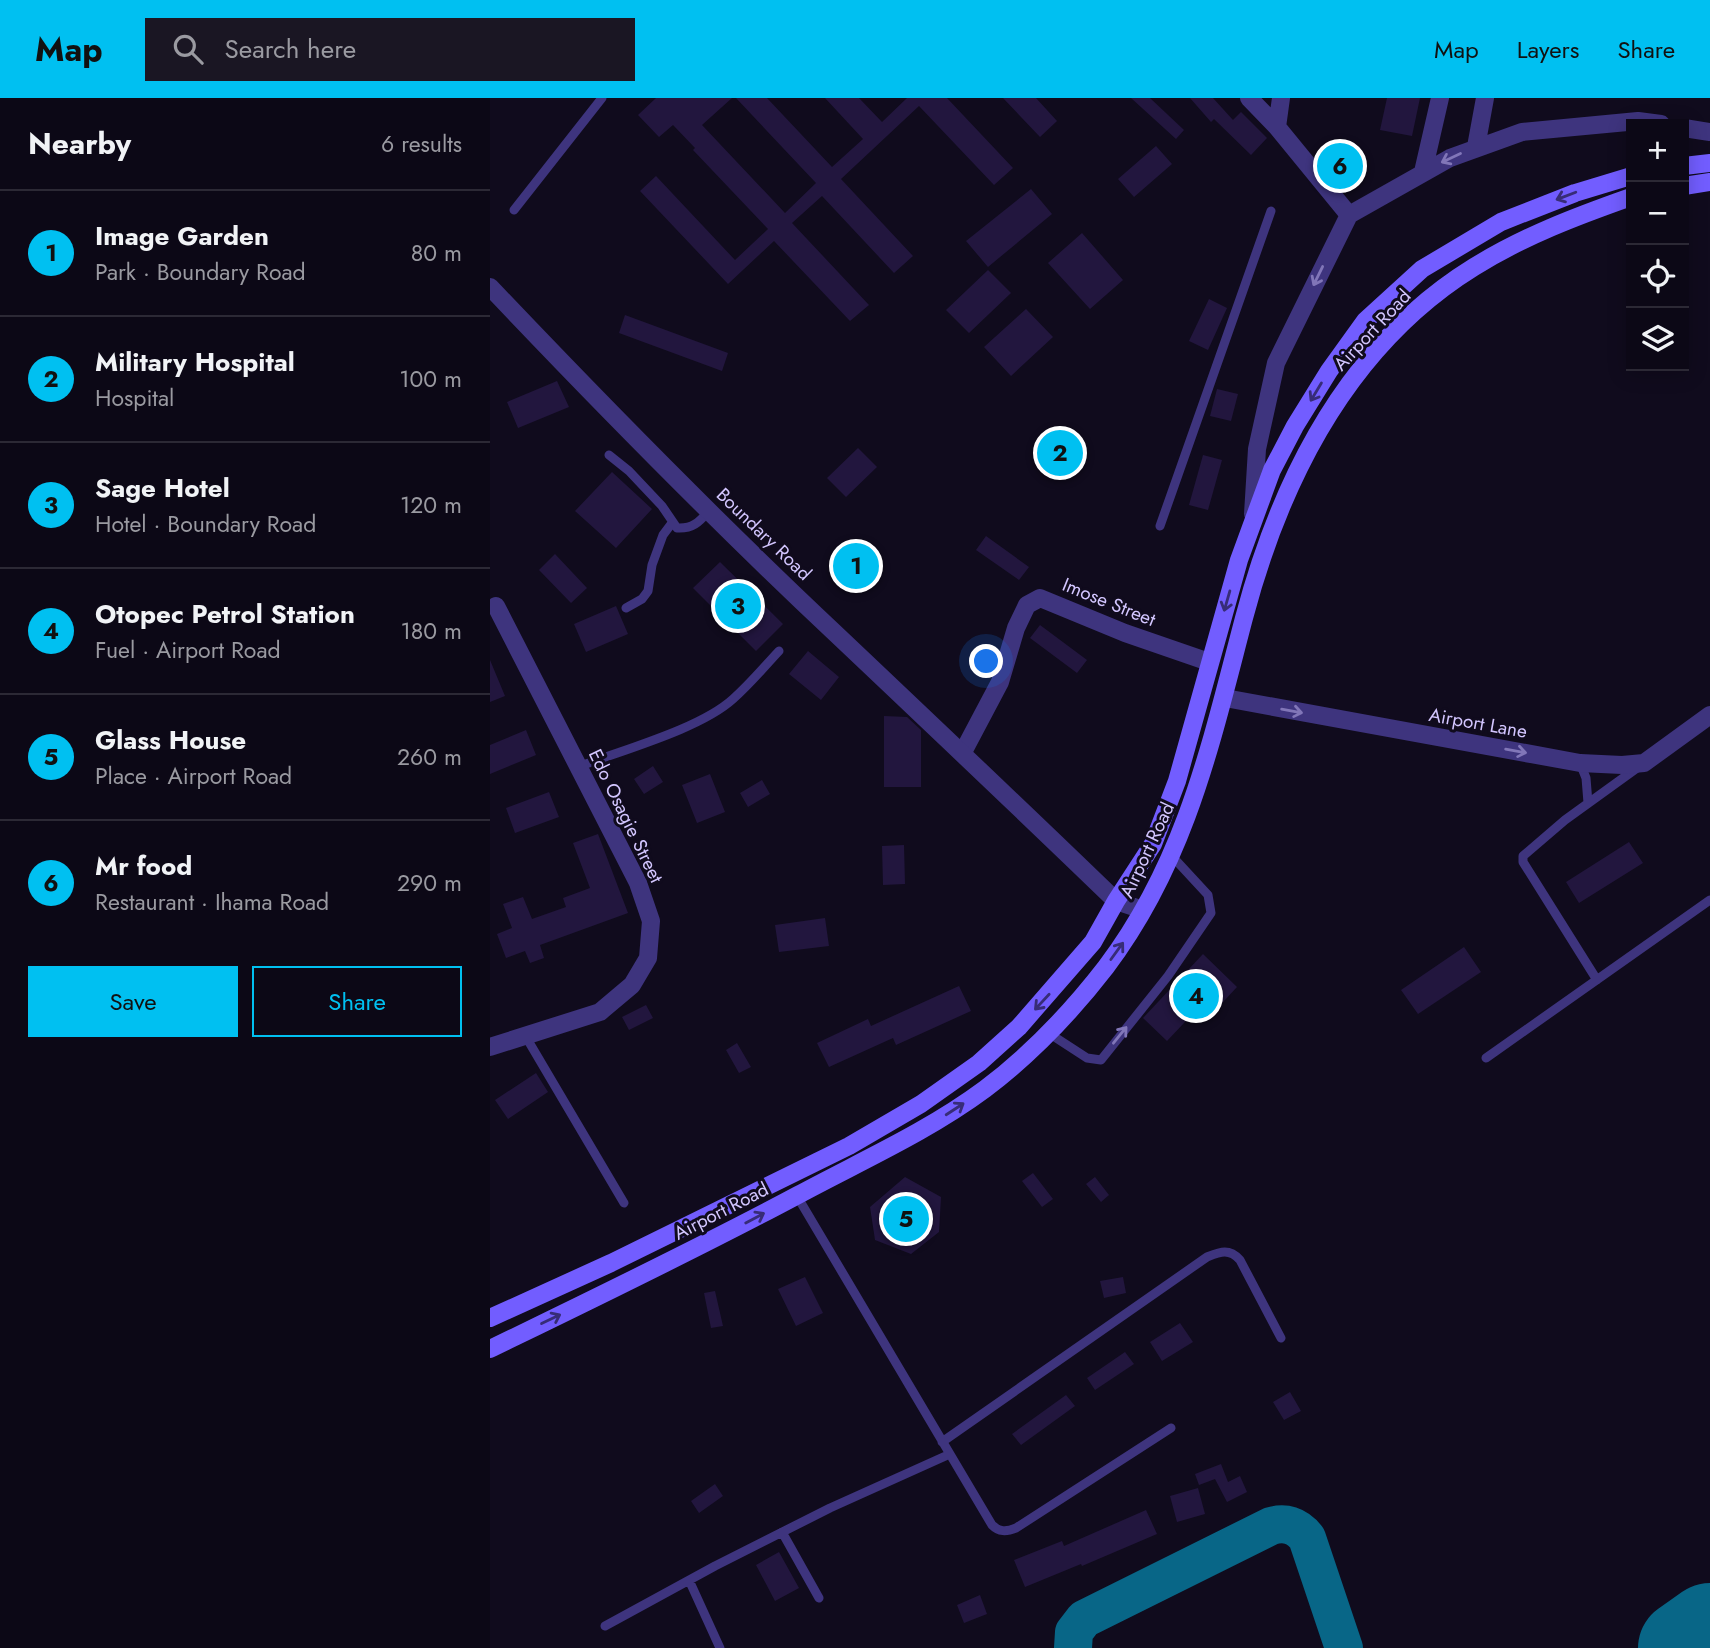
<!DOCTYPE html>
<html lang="en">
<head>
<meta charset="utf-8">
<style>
	body { margin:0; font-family:Jost,sans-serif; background:#1a1623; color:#f1f3f6 }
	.controls { position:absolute; right:21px; top:21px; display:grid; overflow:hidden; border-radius:0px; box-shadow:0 4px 18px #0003 }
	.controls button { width:63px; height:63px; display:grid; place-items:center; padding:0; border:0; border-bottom:2px solid #2c2935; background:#0c0816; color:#f1f3f6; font:35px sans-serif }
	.you { position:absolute; left:497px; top:564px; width:24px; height:24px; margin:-18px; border:5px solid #fff; border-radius:50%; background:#1a73e8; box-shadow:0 0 0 10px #1a73e833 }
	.badge { display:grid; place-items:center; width:46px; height:46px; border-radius:50%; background:#00c0f1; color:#111; font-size:23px; font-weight:700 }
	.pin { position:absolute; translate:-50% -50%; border:4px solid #fff; box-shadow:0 2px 7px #0006 }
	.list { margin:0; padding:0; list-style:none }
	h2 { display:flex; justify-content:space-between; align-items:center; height:91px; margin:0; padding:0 28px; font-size:30px }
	h2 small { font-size:23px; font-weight:400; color:#9a9aa1 }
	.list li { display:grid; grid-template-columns:46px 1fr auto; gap:21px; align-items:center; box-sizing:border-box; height:126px; padding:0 28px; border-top:2px solid #2c2935 }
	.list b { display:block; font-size:26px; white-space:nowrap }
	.list p { margin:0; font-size:23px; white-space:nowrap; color:#9a9aa1 }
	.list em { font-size:23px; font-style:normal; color:#9a9aa1 }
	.actions { display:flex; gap:14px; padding:21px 28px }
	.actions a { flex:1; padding:16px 0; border:2px solid #00c0f1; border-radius:0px; text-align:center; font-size:24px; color:#00c0f1 }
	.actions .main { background:#00c0f1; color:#111 }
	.icon { flex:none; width:38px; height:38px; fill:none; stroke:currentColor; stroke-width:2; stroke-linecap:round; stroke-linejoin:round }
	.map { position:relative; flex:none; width:1220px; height:1550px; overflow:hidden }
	header { display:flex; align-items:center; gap:42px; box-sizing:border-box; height:98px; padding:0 35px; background:#00c0f1; color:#111 }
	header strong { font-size:33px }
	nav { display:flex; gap:38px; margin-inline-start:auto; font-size:24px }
	.search { width:490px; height:63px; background:#1a1623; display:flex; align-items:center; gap:18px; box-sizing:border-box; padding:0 24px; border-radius:0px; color:#9a9aa1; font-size:26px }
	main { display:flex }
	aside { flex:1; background:#0c0816 }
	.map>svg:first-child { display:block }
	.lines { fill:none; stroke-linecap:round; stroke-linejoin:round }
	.taxiway { stroke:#086687; stroke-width:38 }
	.runway { stroke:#086687; stroke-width:96 }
	.building { fill:#22163e }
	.service { stroke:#3e347e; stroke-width:9 }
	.minor { stroke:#3e347e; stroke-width:18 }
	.tertiary { stroke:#3e347e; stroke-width:18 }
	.secondary { stroke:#725dff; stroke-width:18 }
	.oneway { stroke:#8176b8 }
	.oneway2 { stroke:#372c77 }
	.labels { text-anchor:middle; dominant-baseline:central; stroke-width:6; stroke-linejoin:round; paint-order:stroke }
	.street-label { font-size:19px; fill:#d3c6ff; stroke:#100b1d }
</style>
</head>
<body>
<header>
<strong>Map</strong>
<div class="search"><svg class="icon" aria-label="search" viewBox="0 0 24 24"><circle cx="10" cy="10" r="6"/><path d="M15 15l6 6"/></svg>Search here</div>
<nav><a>Map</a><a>Layers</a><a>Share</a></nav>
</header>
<main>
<aside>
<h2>Nearby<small>6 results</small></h2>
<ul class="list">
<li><span class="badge">1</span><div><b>Image Garden</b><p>Park · Boundary Road</p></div><em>80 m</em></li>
<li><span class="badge">2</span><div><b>Military Hospital</b><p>Hospital</p></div><em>100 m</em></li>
<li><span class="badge">3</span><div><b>Sage Hotel</b><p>Hotel · Boundary Road</p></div><em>120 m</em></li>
<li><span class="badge">4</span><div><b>Otopec Petrol Station</b><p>Fuel · Airport Road</p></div><em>180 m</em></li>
<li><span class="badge">5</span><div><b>Glass House</b><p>Place · Airport Road</p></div><em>260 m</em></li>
<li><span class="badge">6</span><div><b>Mr food</b><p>Restaurant · Ihama Road</p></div><em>290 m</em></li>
</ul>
<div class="actions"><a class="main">Save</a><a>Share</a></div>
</aside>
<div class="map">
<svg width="1220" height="1550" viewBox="0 0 1220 1550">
	<rect width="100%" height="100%" fill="#100b1d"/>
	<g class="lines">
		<path class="taxiway" d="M 583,1550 L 584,1534 L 594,1521 L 781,1428 C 795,1424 807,1427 817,1440 L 854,1550"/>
		<path class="runway" d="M 1196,1550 L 1220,1533"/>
	</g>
	<path class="building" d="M 166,0 L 242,0 L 212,27 L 295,115 L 326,85 L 246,0 L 277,0 L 342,69 L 373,41 L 335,0 L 369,0 L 392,24 L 417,0 L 457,0 L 523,70 L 504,87 L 429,8 L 351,81 L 423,158 L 404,175 L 332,98 L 302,125 L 379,207 L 360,223 L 284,143 L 238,186 L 150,93 L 166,78 L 245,162 L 278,131 L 203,52 L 205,50 L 183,27 L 169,39 L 148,17 Z
		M 513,0 L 546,0 L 567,23 L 550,39 Z
		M 641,0 L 660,0 L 694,32 L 686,41 Z
		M 700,0 L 723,0 L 743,22 L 751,14 L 777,40 L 761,57 L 724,21 L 721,24 Z
		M 897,0 L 930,0 L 922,38 L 890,32 Z
		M 666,48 L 682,66 L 644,99 L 628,81 Z
		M 541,91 L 562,116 L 498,169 L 476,143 Z
		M 592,135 L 633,182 L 600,211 L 558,165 Z
		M 498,172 L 521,195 L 479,235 L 456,212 Z
		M 719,201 L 737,210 L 718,252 L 699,243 Z
		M 536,211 L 563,239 L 521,278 L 494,249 Z
		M 135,217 L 238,255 L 232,273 L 129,235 Z
		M 67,283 L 79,309 L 28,330 L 17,304 Z
		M 727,291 L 748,296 L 741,323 L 720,318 Z
		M 368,350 L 387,369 L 356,399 L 337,380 Z
		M 713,357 L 732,362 L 718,412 L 699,407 Z
		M 122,374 L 162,411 L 126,450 L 85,413 Z
		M 496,438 L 539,469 L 529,482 L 486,452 Z
		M 65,456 L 97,490 L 81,505 L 49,472 Z
		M 230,464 L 293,526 L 266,553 L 203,490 Z
		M 126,508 L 138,536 L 96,554 L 84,526 Z
		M 550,527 L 597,562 L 587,575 L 540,540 Z
		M 318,553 L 349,579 L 331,602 L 299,576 Z
		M 0,562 L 15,598 L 0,604 Z
		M 394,618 L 417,619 L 431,632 L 431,689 L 394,689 Z
		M 36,632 L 46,657 L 0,676 L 0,647 Z
		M 163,668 L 173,684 L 154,696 L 144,681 Z
		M 220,676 L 235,714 L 207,725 L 192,687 Z
		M 272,682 L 280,696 L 258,709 L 250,695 Z
		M 59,694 L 69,719 L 25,735 L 16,710 Z
		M 108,736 L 138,815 L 50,847 L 54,860 L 40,865 L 35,853 L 16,860 L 7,836 L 22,830 L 13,806 L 33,799 L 42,821 L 76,809 L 73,800 L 100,790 L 83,745 Z
		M 1139,744 L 1153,765 L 1089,805 L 1076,784 Z
		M 414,747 L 415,786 L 393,787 L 392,748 Z
		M 335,820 L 339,848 L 289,854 L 285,827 Z
		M 974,849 L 991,874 L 928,916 L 911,892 Z
		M 713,856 L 747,889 L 721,917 L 711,907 L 677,943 L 653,920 Z
		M 469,888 L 481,913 L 406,947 L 403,940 L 339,969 L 327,945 L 378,921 L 381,928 Z
		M 156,907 L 163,920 L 139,932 L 132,919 Z
		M 247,945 L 261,969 L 249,975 L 236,952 Z
		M 46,975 L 58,994 L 18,1021 L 5,1002 Z
		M 543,1075 L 563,1101 L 552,1109 L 532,1083 Z
		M 415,1079 L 451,1099 L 449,1134 L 421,1156 L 385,1142 L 380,1109 Z
		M 605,1079 L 619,1097 L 611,1104 L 596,1086 Z
		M 315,1179 L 333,1215 L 306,1228 L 288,1191 Z
		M 633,1179 L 636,1195 L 614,1200 L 610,1183 Z
		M 225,1193 L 233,1228 L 221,1230 L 214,1195 Z
		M 690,1225 L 703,1244 L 672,1263 L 660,1244 Z
		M 635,1254 L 644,1266 L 605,1292 L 597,1280 Z
		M 800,1294 L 811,1313 L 794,1322 L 783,1304 Z
		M 576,1297 L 585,1308 L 531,1347 L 522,1336 Z
		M 731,1366 L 738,1384 L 750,1378 L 757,1394 L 737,1404 L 725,1381 L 709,1387 L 705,1376 Z
		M 225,1386 L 233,1398 L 209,1415 L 201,1403 Z
		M 708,1390 L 715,1416 L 687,1424 L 680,1398 Z
		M 656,1412 L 667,1436 L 592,1468 L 591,1466 L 535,1489 L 524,1462 L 572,1443 L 574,1448 Z
		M 289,1454 L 309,1490 L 285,1503 L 266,1467 Z
		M 490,1497 L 497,1516 L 474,1525 L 467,1507 Z"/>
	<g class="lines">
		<path class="service" d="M 24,112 L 112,0
			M 119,357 L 139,373 L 172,408 L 187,430 C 203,431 209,424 219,413
			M 670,428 L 781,113
			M 136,510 L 152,501 L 158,493 L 162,467 L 173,437 L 182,425
			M 1090,665 L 1096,680 L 1098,705
			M 88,669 C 132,652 210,631 243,601 C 260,586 274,569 289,553
			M 1107,882 L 1033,764 L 1033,758 L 1075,722 L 1147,670
			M 557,934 L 597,960 L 611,962 L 678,878 L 721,815 L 718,797 L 681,757
			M 36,939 L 134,1105
			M 996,960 L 1220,802
			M 307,1098 L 502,1427 C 509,1434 516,1434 526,1430 L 681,1330
			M 452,1344 L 717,1159 C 730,1154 739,1150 750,1162 L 791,1240
			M 292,1434 L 329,1500
			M 199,1482 L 230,1550
			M 115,1528 L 225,1468 L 340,1410 L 460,1356"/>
		<path class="minor" d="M 759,0 L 787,29 L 859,117
			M 787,29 L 791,0
			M 1194,30 L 1220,34
			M 986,49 L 995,0
			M 933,74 L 950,0
			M 763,416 L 767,351 L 786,265 L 859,117 L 960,60 L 1032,34 L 1148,23 L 1171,26
			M 735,600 L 1090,665 L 1132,667 L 1154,665 L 1220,617
			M 473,654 L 510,584 L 526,530 L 537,507 L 550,500 L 635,535 L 719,564
			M 0,949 L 110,914 L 142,887 L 158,860 L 161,823 L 148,785 L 6,508"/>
		<path class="tertiary" d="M 0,189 C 112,307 227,424 345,535 C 439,624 533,713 626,803 L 653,812"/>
		<path class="secondary" d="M 1194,68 L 1220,65
			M 1194,88 L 1220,84
			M 0,1220 L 121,1165 L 359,1048 L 431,1006 L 489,965 L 529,929 L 603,844 L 626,803 L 663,746 L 687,683 L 749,462 L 782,372 L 805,328 L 839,273 L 875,223 L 932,171 L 1011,124 L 1085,95 L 1141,78
			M 0,1251 C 103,1201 207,1151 308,1097 C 371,1063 437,1034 495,991 C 540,957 582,913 616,869 C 696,763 721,645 754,520 C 791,380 858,247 984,169 C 1034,138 1087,118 1141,99"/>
	</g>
	<defs><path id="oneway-shaft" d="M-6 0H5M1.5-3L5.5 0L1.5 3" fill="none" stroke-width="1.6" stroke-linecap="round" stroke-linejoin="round" transform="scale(1.75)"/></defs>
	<g class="oneway">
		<use href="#oneway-shaft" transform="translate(961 60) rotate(155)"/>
		<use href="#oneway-shaft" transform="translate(828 178) rotate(116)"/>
		<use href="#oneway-shaft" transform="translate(802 613) rotate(10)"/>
		<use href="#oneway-shaft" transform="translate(1026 653) rotate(10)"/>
		<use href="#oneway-shaft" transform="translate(630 937) rotate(-51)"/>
	</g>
	<g class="oneway2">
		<use href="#oneway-shaft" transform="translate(1076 98) rotate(159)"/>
		<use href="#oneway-shaft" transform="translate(826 294) rotate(121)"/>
		<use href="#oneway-shaft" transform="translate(737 503) rotate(106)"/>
		<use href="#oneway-shaft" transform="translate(627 853) rotate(-54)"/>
		<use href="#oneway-shaft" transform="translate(552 904) rotate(133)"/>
		<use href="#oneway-shaft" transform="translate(465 1011) rotate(-33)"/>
		<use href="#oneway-shaft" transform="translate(265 1120) rotate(-28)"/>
		<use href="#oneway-shaft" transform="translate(61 1221) rotate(-26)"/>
	</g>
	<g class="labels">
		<g class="street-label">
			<text transform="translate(882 232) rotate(-47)">Airport Road</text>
			<text transform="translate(274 436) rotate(44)">Boundary Road</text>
			<text transform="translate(619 504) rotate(22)">Imose Street</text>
			<text transform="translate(988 625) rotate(10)">Airport Lane</text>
			<text transform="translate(136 718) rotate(64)">Edo Osagie Street</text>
			<text transform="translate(657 752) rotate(-65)">Airport Road</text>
			<text transform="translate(231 1113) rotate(-27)">Airport Road</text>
		</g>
	</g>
</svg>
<div class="controls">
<button>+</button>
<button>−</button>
<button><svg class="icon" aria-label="locate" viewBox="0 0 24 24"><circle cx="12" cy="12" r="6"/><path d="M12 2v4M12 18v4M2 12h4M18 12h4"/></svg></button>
<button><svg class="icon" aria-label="layers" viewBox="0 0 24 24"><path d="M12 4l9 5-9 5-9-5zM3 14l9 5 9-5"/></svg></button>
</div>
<div class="you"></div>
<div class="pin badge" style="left:366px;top:468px">1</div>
<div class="pin badge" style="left:570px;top:355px">2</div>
<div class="pin badge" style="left:248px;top:508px">3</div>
<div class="pin badge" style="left:706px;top:898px">4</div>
<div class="pin badge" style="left:416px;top:1121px">5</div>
<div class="pin badge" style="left:850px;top:68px">6</div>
</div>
</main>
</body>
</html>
